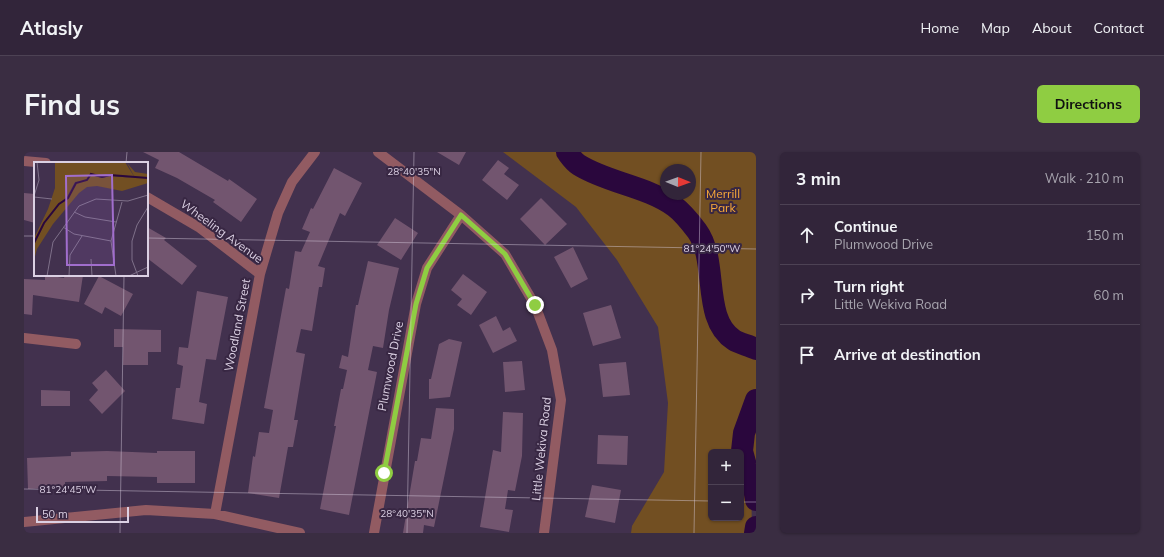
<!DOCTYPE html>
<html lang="en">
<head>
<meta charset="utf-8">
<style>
	body { margin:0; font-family:Mulish,sans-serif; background:#3a2d42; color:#f1f3f6 }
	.controls { position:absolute; right:12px; bottom:12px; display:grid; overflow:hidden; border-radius:6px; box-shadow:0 1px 3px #0004 }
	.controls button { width:36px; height:36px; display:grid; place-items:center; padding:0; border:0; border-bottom:1px solid #4d4254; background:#32253a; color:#f1f3f6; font:20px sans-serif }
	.compass { position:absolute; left:636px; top:12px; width:36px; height:36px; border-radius:50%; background:#32253a; box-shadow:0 1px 3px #0004; rotate:91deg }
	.scale { position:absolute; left:12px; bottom:10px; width:93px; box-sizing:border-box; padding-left:4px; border:2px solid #dbd0e3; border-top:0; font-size:11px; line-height:14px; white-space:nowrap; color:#dbd0e3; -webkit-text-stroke:3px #382743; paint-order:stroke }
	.stop { position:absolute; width:12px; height:12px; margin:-9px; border:3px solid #8fcd42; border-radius:50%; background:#fff }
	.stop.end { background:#8fcd42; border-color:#fff; box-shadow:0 1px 4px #0008 }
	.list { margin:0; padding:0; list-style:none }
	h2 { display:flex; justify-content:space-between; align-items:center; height:52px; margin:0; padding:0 16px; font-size:17px }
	h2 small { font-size:13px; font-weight:400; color:#a8a5af }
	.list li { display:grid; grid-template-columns:26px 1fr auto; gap:12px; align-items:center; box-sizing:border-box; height:60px; padding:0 16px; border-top:1px solid #4d4254 }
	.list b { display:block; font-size:15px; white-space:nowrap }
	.list p { margin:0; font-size:13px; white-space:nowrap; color:#a8a5af }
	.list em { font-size:13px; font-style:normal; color:#a8a5af }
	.icon { flex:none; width:22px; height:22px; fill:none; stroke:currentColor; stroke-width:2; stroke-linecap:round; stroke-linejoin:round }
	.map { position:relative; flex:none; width:732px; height:381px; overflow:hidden; border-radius:6px }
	header { display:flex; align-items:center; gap:24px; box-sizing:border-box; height:56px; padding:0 20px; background:#32253a; border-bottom:1px solid #4d4254 }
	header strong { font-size:19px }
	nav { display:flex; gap:22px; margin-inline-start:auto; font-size:14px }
	.intro { display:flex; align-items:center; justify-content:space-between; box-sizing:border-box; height:96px; padding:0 24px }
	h1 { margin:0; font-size:28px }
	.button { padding:10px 18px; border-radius:6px; background:#8fcd42; color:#111; font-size:14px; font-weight:700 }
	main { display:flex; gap:24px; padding:0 24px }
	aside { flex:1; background:#32253a; border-radius:6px; box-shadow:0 1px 3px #0004 }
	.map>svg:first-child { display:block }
	.green { fill:#724f22; fill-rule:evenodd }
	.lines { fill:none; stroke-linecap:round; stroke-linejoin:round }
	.river { stroke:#2a073d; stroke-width:22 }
	.building { fill:#72556f }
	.minor { stroke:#925b62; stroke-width:10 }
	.route { stroke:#8fcd42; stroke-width:5 }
	.ticks { fill:none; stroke:#dbd0e3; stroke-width:1; stroke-opacity:0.45 }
	.labels { text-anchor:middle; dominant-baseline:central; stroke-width:4; stroke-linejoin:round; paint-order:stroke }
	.park-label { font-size:12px; fill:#fcab38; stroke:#382743 }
	.street-label { font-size:12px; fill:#dbd0e3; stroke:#382743 }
	.inset-river { fill:none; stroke:#2a073d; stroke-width:2 }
	.inset-road { fill:none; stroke:#7f718a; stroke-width:1 }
	.view { fill:#a16ecd; fill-opacity:0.15; stroke:#a16ecd; stroke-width:2 }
	.inset-edge { fill:none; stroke:#dbd0e3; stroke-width:2 }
	.ticks-label { font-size:10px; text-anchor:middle; fill:#dbd0e3; stroke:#382743; stroke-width:4; stroke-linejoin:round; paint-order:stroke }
</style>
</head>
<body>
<header>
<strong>Atlasly</strong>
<nav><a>Home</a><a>Map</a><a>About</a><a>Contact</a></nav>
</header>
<div class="intro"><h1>Find us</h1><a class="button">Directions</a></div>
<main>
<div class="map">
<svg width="732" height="381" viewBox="0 0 732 381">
	<rect width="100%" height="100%" fill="#42314e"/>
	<path class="green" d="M 479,0 L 543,0 L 552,11 L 651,55 L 677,82 L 694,168 L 706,188 L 732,198 L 732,238 L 722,257 L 713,300 L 687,300 L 687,366 L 717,366 L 717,309 C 727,333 729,356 727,381 L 607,381 L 608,374 L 640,320 L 644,251 L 634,175 L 593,108 L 552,55 Z
		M 551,0 L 732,0 L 732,192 L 711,184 L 699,166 L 683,79 L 655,51 L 556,7 ZM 642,18 L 666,18 L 666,42 L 642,42 Z
		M 732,251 L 732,340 L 729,322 L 719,299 L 728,258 Z"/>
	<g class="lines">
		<path class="river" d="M 543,0 C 546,4 550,10 555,13 C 584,31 622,34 650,54 C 658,60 667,71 673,79 C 695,109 677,167 710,188 C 716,192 725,193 732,197
			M 732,248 L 720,281 L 718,299 L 722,314 L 728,324 L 732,348
			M 731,381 L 732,375"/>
	</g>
	<path class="building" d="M 119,0 L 155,0 L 204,29 L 205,27 L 233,47 L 217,70 L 189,50 L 191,48 L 153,26 L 131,16 L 135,8 Z
		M 413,0 L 442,0 L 435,13 Z
		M 474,8 L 485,16 L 480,22 L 495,33 L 483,48 L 458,28 Z
		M 310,16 L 338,31 L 321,64 L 316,61 L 294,114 L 301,116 L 298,135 L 295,135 L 288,179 L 277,177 L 272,200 L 281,202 L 270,268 L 274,268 L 269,295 L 264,295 L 255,346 L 224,341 L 229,304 L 231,305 L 235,280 L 245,281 L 249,258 L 240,256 L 262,136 L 265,137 L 271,99 L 277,100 L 286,80 L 278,77 L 287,56 L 289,57 Z
		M 0,41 L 11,42 L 11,71 L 0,68 Z
		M 517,46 L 543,72 L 521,93 L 496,67 Z
		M 371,66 L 394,81 L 377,108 L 353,93 Z
		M 123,75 L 142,86 L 140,88 L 173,114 L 158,133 L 123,106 Z
		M 549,95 L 564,127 L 547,136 L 530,105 Z
		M 344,109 L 375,116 L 365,158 L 359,196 L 349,194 L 344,218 L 353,220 L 325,363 L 296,357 L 312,274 L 310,274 L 317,237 L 319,237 L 323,218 L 315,216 L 318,203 L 324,205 L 332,153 L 334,153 Z
		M 439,122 L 463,140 L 447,163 L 433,153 L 438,147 L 427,138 Z
		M 21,123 L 40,126 L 41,123 L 59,123 L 55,150 L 9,143 L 8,163 L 0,162 L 0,127 L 21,128 Z
		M 75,124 L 109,142 L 97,164 L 81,155 L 78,162 L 60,152 Z
		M 173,139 L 204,145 L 192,208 L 182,207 L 175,250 L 183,252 L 180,272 L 148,267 L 152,236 L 156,236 L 159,214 L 153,212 L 155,195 L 164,196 Z
		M 587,153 L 597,186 L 569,194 L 559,161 Z
		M 472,164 L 479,179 L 486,175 L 493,189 L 469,201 L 455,173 Z
		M 90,177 L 137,178 L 137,200 L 124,200 L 124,213 L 99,213 L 99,195 L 90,195 Z
		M 425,187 L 438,190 L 426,245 L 405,247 L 405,227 L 407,227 L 415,192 Z
		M 498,209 L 501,238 L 481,240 L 479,210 Z
		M 602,210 L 606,243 L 579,245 L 575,212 Z
		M 82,218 L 101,239 L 78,262 L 65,248 L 74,238 L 68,231 Z
		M 17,238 L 46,239 L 46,254 L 17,254 Z
		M 412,256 L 430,257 L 430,277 L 410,375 L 400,373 L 399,381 L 379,381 L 391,309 L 393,309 L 397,286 L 407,287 Z
		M 479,260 L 499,261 L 498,304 L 491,339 L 484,338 L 481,357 L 489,358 L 485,380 L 456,375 L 469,298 L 477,300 Z
		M 574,283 L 604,284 L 603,313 L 573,312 Z
		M 83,299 L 133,301 L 133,299 L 171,299 L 171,331 L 133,331 L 133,325 L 83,324 L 83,329 L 41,330 L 41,335 L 4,337 L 3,306 L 47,304 L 47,300 Z
		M 568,333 L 597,338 L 591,371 L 561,365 Z"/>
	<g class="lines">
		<path class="minor" d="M 354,0 L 437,63 L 481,102 L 511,153 L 528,198 L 537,248 L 520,381
			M 0,9 L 22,11
			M 123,45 L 176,76 L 236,122
			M 0,186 L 52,192
			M 191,362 L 236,122 L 254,61 L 268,30 L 291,0
			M 0,370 L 122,358 L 191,362 L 276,381
			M 350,381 L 392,152 L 403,116 L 437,63"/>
	</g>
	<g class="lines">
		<path class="route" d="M 360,321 L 392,152 L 403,116 L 437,63 L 481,102 L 511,153"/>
	</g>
	<path class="ticks" d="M 102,11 L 103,0M 0,84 L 11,84M 123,86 L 732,97M 0,337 L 687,349M 717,350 L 732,350M 96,381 L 100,123M 383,381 L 390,0M 670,381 L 677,0"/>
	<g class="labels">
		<g class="park-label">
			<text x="699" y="41">Merrill<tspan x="699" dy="14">Park</tspan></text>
		</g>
		<g class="street-label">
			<text transform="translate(198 79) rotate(36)">Wheeling Avenue</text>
			<text transform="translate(213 173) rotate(-79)">Woodland Street</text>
			<text transform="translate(366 214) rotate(-79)">Plumwood Drive</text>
			<text transform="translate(517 297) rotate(-84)">Little Wekiva Road</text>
		</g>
	</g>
	<g transform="translate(10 10)">
		<rect width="114" height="114" fill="#42314e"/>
		<path d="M 21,0 L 91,0 L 101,16 L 76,13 L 68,15 L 57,12 L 52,18 L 41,20 L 33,35 L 21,45 ZM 93,1 L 101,10 L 114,12 L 114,21 L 88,29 L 63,24 L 53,25 L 45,31 L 19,62 L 3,87 L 0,98 L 0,76 L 14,47 L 21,26 L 21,45 L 33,36 L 42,20 L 52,18 L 57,13 L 68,16 L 76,14 L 101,16 Z" fill="#724f22"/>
		<path class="inset-river" d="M 0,81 L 10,61 L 25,42 L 34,36 L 42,21 L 53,18 L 57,12 L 68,15 L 76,13 L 114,16"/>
		<path class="inset-road" d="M 0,34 L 5,18 L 3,0M 0,35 L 18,37M 40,50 L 51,55 L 82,60M 29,65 L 40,72 L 77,79M 57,97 L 58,114M 13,114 L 19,80 L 45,44 L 62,37 L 94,39 L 114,33M 35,114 L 36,93 L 48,74M 82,114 L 77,79 L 88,40M 95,114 L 114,105M 104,114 L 98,98 L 98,79 L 103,63 L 114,45"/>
		<path class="view" d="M 78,13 L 80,103 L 33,103 L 32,14 Z"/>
		<rect width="114" height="114" class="inset-edge"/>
	</g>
	<g class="ticks-label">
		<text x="390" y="23">28°40'35"N</text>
		<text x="688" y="100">81°24'50"W</text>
		<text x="44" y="341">81°24'45"W</text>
		<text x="383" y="365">28°40'35"N</text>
	</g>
</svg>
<div class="controls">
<button>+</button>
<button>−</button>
</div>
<svg class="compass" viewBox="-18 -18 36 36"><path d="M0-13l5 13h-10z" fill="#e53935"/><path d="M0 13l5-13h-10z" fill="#a8a5af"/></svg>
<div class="scale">50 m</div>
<div class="stop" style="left:360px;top:321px"></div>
<div class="stop end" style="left:511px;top:153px"></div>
</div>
<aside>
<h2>3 min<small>Walk · 210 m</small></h2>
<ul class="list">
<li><svg class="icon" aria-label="ahead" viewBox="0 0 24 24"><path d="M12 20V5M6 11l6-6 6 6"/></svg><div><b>Continue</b><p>Plumwood Drive</p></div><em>150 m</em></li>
<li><svg class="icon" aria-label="right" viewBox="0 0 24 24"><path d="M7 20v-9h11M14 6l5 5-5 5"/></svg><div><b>Turn right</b><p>Little Wekiva Road</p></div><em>60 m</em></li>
<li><svg class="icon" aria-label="arrive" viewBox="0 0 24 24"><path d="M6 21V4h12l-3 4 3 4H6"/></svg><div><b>Arrive at destination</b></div></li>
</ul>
</aside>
</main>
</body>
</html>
